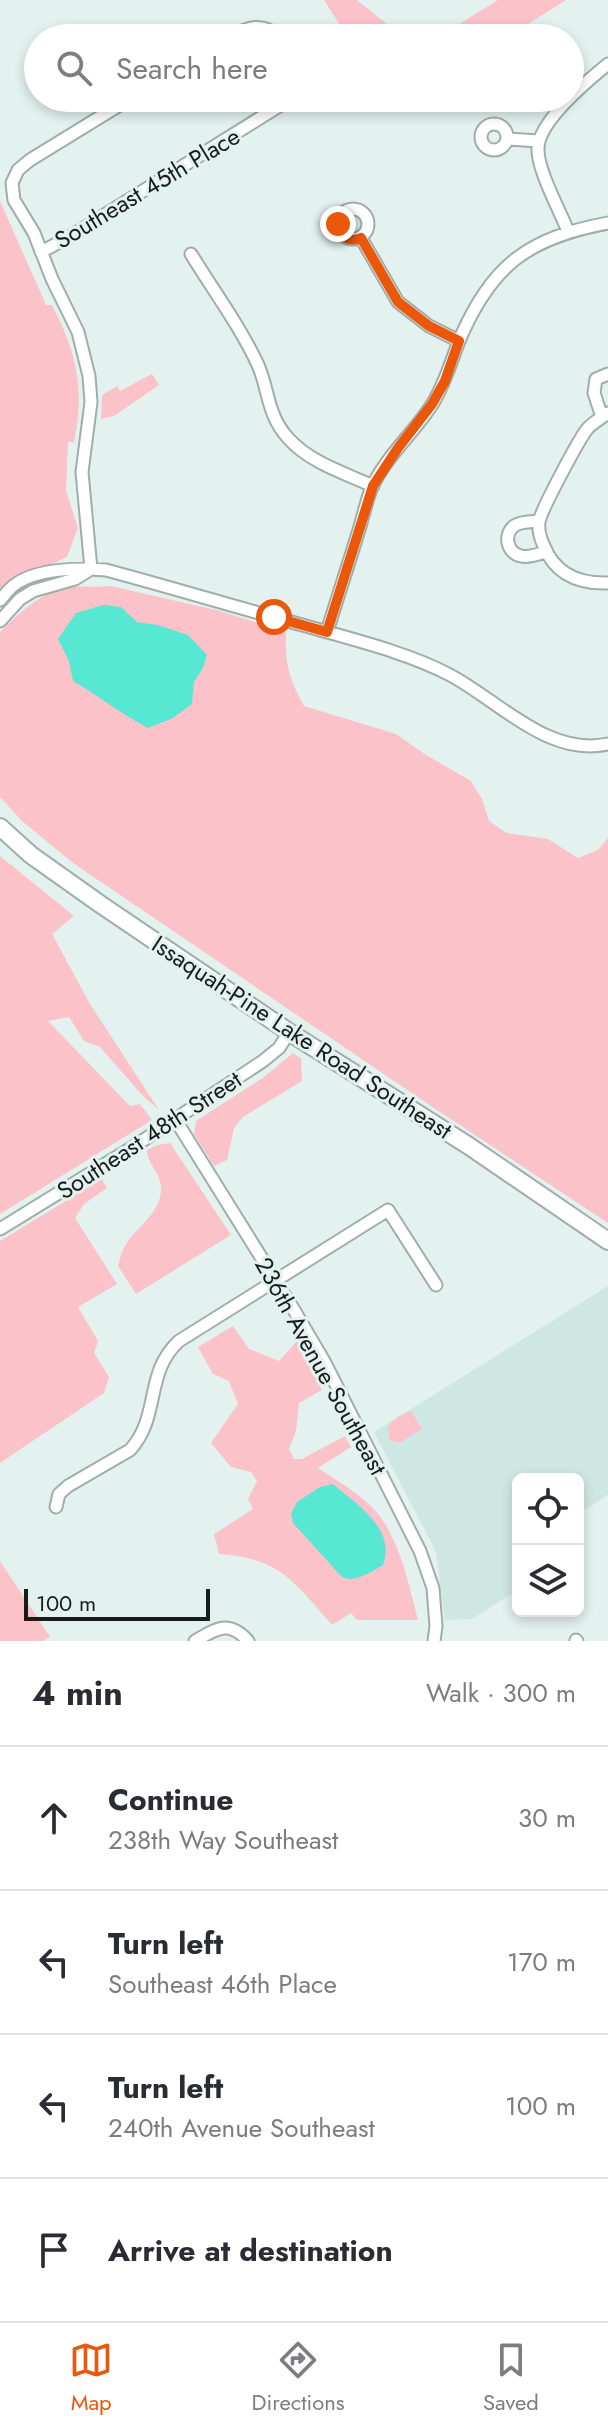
<!DOCTYPE html>
<html lang="en">
<head>
<meta charset="utf-8">
<style>
	body { margin:0; font-family:Jost,sans-serif; background:#f2f2f3; color:#2b2b33 }
	.controls { position:absolute; right:24px; bottom:24px; display:grid; overflow:hidden; border-radius:12px; box-shadow:0 4px 12px #0003 }
	.controls button { width:72px; height:72px; display:grid; place-items:center; padding:0; border:0; border-bottom:2px solid #e1e1e2; background:#fff; color:#2b2b33; font:40px sans-serif }
	.scale { position:absolute; left:24px; bottom:20px; width:186px; box-sizing:border-box; padding-left:8px; border:4px solid #181d1c; border-top:0; font-size:22px; line-height:28px; white-space:nowrap; color:#181d1c; -webkit-text-stroke:6px #e3f2ef; paint-order:stroke }
	.stop { position:absolute; width:24px; height:24px; margin:-18px; border:6px solid #ea580c; border-radius:50%; background:#fff }
	.stop.end { background:#ea580c; border-color:#fff; box-shadow:0 2px 8px #0008 }
	.list { margin:0; padding:0; list-style:none }
	h2 { display:flex; justify-content:space-between; align-items:center; height:104px; margin:0; padding:0 32px; font-size:34px }
	h2 small { font-size:26px; font-weight:400; color:#7c7c81 }
	.list li { display:grid; grid-template-columns:52px 1fr auto; gap:24px; align-items:center; box-sizing:border-box; height:144px; padding:0 32px; border-top:2px solid #e1e1e2 }
	.list b { display:block; font-size:30px; white-space:nowrap }
	.list p { margin:0; font-size:26px; white-space:nowrap; color:#7c7c81 }
	.list em { font-size:26px; font-style:normal; color:#7c7c81 }
	.icon { flex:none; width:44px; height:44px; fill:none; stroke:currentColor; stroke-width:2; stroke-linecap:round; stroke-linejoin:round }
	.map { position:relative; flex:none; width:608px; height:1641px; overflow:hidden }
	.search { position:absolute; background:#fff; box-shadow:0 4px 12px #0003; left:24px; right:24px; top:24px; height:88px; display:flex; align-items:center; gap:20px; box-sizing:border-box; padding:0 28px; border-radius:44px; color:#7c7c81; font-size:30px }
	.sheet { height:680px; background:#fff }
	nav { display:flex; justify-content:space-around; align-items:center; box-sizing:border-box; height:112px; border-top:2px solid #e1e1e2; background:#fff; font-size:22px; color:#7c7c81 }
	nav a { display:grid; justify-items:center; gap:4px }
	nav .on { color:#ea580c }
	.map>svg:first-child { display:block }
	.built { fill:#cfe7e2 }
	.green { fill:#fbc2c9 }
	.water { fill:#56e8d3 }
	.lines { fill:none; stroke-linecap:round; stroke-linejoin:round }
	.minor-casing { stroke:#a0aeab; stroke-width:15 }
	.secondary-casing { stroke:#a0aeab; stroke-width:20 }
	.minor { stroke:#fff; stroke-width:11 }
	.secondary { stroke:#fff; stroke-width:16 }
	.route { stroke:#ea580c; stroke-width:10 }
	.labels { text-anchor:middle; dominant-baseline:central; stroke-width:6; stroke-linejoin:round; paint-order:stroke }
	.street-label { font-size:24px; fill:#181d1c; stroke:#e3f2ef }
</style>
</head>
<body>
<div class="map">
<svg width="608" height="1641" viewBox="0 0 608 1641">
	<rect width="100%" height="100%" fill="#e3f2ef"/>
	<path class="built" d="M 608,1286 L 608,1495 L 578,1514 L 578,1479 L 518,1479 L 518,1590 L 472,1619 L 445,1620 L 436,1552 L 374,1432 Z"/>
	<path class="green" d="M 324,0 L 357,0 L 399,34 L 437,38 L 498,0 L 566,0 L 506,38 L 348,38 Z
		M 0,201 L 46,305 L 52,305 C 77,353 85,389 74,442 L 68,442 L 66,491 L 78,528 L 67,557 L 0,589 Z
		M 152,374 L 159,385 L 114,416 L 101,419 L 102,395 L 117,386 L 120,391 Z
		M 111,586 L 220,611 L 286,632 C 285,665 289,678 304,706 L 396,734 L 426,755 L 471,781 L 482,799 L 489,821 L 507,833 L 548,839 L 578,858 L 598,850 L 608,838 L 608,1223 L 425,1102 L 73,863 L 22,821 L 0,797 L 0,632 C 20,612 42,591 71,587 C 84,586 98,587 111,586 Z
		M 0,856 L 74,916 L 52,934 L 90,1004 L 159,1110 L 142,1095 L 100,1047 L 84,1041 L 69,1017 L 48,1021 L 130,1106 L 140,1104 L 152,1120 L 0,1214 Z
		M 293,1053 L 301,1059 L 302,1081 L 243,1117 L 234,1128 L 227,1160 L 214,1166 L 194,1134 L 196,1121 L 264,1077 Z
		M 170,1143 L 231,1235 L 136,1294 L 118,1266 C 120,1260 121,1253 124,1248 C 135,1227 159,1216 161,1191 C 163,1175 147,1165 147,1150 L 157,1145 Z
		M 102,1179 L 107,1188 L 84,1204 L 75,1218 L 117,1284 L 78,1307 L 98,1341 L 94,1353 L 109,1377 L 104,1393 L 0,1463 L 0,1241 Z
		M 233,1326 L 249,1349 L 279,1361 L 298,1340 L 322,1390 L 299,1403 L 296,1431 L 289,1449 L 294,1459 L 302,1459 L 345,1436 L 351,1447 L 318,1468 C 340,1483 367,1497 382,1519 C 402,1549 409,1586 418,1620 L 357,1620 L 351,1613 L 332,1625 C 294,1582 280,1558 219,1554 L 214,1534 L 253,1509 L 248,1499 L 257,1481 L 251,1472 L 231,1467 L 211,1443 L 238,1404 L 229,1381 L 213,1374 L 198,1347 Z
		M 411,1411 L 422,1429 L 401,1442 L 390,1441 L 388,1426 L 397,1417 Z
		M 0,1561 L 50,1637 L 43,1641 L 0,1641 Z"/>
	<path class="water" d="M 103,605 L 121,607 L 137,622 L 158,625 L 188,635 L 207,655 L 203,668 L 194,682 L 192,704 L 173,718 L 148,728 C 121,714 99,696 73,681 L 69,661 L 58,639 L 76,613 Z
		M 333,1484 C 357,1505 396,1528 383,1565 C 371,1572 356,1583 342,1577 L 293,1523 L 291,1514 L 297,1502 L 320,1487 Z"/>
	<g class="lines">
		<defs>
			<path id="minor" d="M 229,38 C 248,26 263,22 281,38
				M481 137a13 13 0 1 1 26 0a13 13 0 1 1-26 0Z
				M 508,139 L 539,141
				M338 224a15 15 0 1 1 30 0a15 15 0 1 1-30 0Z
				M 568,231 C 560,211 537,169 538,149 C 538,122 587,81 608,64
				M 361,238 L 398,302 L 429,326 L 459,341
				M 41,252 L 69,237 L 292,98
				M 191,254 C 213,290 240,326 258,365 C 269,390 267,415 288,438 C 309,462 344,473 373,486
				M 608,413 C 601,418 594,422 588,428 C 580,437 541,510 539,522 C 538,530 540,538 544,546 C 555,574 578,584 608,583
				M 602,417 L 594,393 L 596,379 L 608,374
				M 539,521 C 531,522 521,521 514,526 C 503,535 507,553 521,556 C 529,558 539,554 546,552
				M 91,569 L 82,472 L 91,402 L 89,376 L 78,332 L 52,279 L 34,233 L 14,200 L 12,183 L 18,170 L 30,160 L 131,98
				M 0,600 C 4,596 8,590 13,586 C 36,568 78,568 106,570 C 173,588 239,608 306,626 C 351,639 409,653 450,675 C 499,701 548,757 608,744
				M 0,621 L 20,599 L 33,591 L 75,579 L 91,569
				M 327,632 C 337,599 348,566 358,533 C 363,518 366,501 372,487 C 387,455 415,432 433,403 C 445,383 451,362 459,341 C 491,265 528,238 608,223
				M 175,1119 L 294,1310 L 324,1361 L 420,1551 L 433,1588 L 436,1626 L 434,1641
				M 0,1229 L 133,1147 L 263,1061 L 279,1048 L 289,1032
				M 56,1507 L 59,1494 L 68,1486 L 130,1450 C 161,1416 144,1373 179,1341 L 388,1210 L 436,1285
				M 576,1640 L 577,1641
				M 195,1641 C 216,1629 229,1619 248,1641"/>
			<path id="secondary" d="M 0,827 L 31,855 L 100,904 L 289,1032 L 469,1146 L 608,1241"/>
		</defs>
		<use href="#minor" class="minor-casing"/>
		<use href="#secondary" class="secondary-casing"/>
		<use href="#minor" class="minor"/>
		<use href="#secondary" class="secondary"/>
	</g>
	<g class="lines">
		<path class="route" d="M 274,617 L 327,632 L 373,486 L 398,448 L 432,404 L 445,381 L 459,341 L 429,326 L 398,302 L 361,238 C 349,243 340,237 338,224"/>
	</g>
	<g class="labels">
		<g class="street-label">
			<text transform="translate(147 188) rotate(-31)">Southeast 45th Place</text>
			<text transform="translate(302 1037) rotate(33)">Issaquah-Pine Lake Road Southeast</text>
			<text transform="translate(149 1135) rotate(-33)">Southeast 48th Street</text>
			<text transform="translate(321 1366) rotate(61)">236th Avenue Southeast</text>
		</g>
	</g>
</svg>
<div class="controls">
<button><svg class="icon" aria-label="locate" viewBox="0 0 24 24"><circle cx="12" cy="12" r="6"/><path d="M12 2v4M12 18v4M2 12h4M18 12h4"/></svg></button>
<button><svg class="icon" aria-label="layers" viewBox="0 0 24 24"><path d="M12 4l9 5-9 5-9-5zM3 14l9 5 9-5"/></svg></button>
</div>
<div class="scale">100 m</div>
<div class="stop" style="left:274px;top:617px"></div>
<div class="stop end" style="left:338px;top:224px"></div>
<div class="search"><svg class="icon" aria-label="search" viewBox="0 0 24 24"><circle cx="10" cy="10" r="6"/><path d="M15 15l6 6"/></svg>Search here</div>
</div>
<section class="sheet">
<h2>4 min<small>Walk · 300 m</small></h2>
<ul class="list">
<li><svg class="icon" aria-label="ahead" viewBox="0 0 24 24"><path d="M12 20V5M6 11l6-6 6 6"/></svg><div><b>Continue</b><p>238th Way Southeast</p></div><em>30 m</em></li>
<li><svg class="icon" aria-label="left" viewBox="0 0 24 24"><path d="M17 20v-9H6M10 6l-5 5 5 5"/></svg><div><b>Turn left</b><p>Southeast 46th Place</p></div><em>170 m</em></li>
<li><svg class="icon" aria-label="left" viewBox="0 0 24 24"><path d="M17 20v-9H6M10 6l-5 5 5 5"/></svg><div><b>Turn left</b><p>240th Avenue Southeast</p></div><em>100 m</em></li>
<li><svg class="icon" aria-label="arrive" viewBox="0 0 24 24"><path d="M6 21V4h12l-3 4 3 4H6"/></svg><div><b>Arrive at destination</b></div></li>
</ul>
</section>
<nav>
<a class="on"><svg class="icon" aria-label="map" viewBox="0 0 24 24"><path d="M3 6l6-2 6 2 6-2v14l-6 2-6-2-6 2zM9 4v14M15 6v14"/></svg>Map</a>
<a><svg class="icon" aria-label="directions" viewBox="0 0 24 24"><path d="M12 3l9 9-9 9-9-9zM9 14v-3h6M13 9l2 2-2 2"/></svg>Directions</a>
<a><svg class="icon" aria-label="saved" viewBox="0 0 24 24"><path d="M7 4h10v16l-5-4-5 4z"/></svg>Saved</a>
</nav>
</body>
</html>
